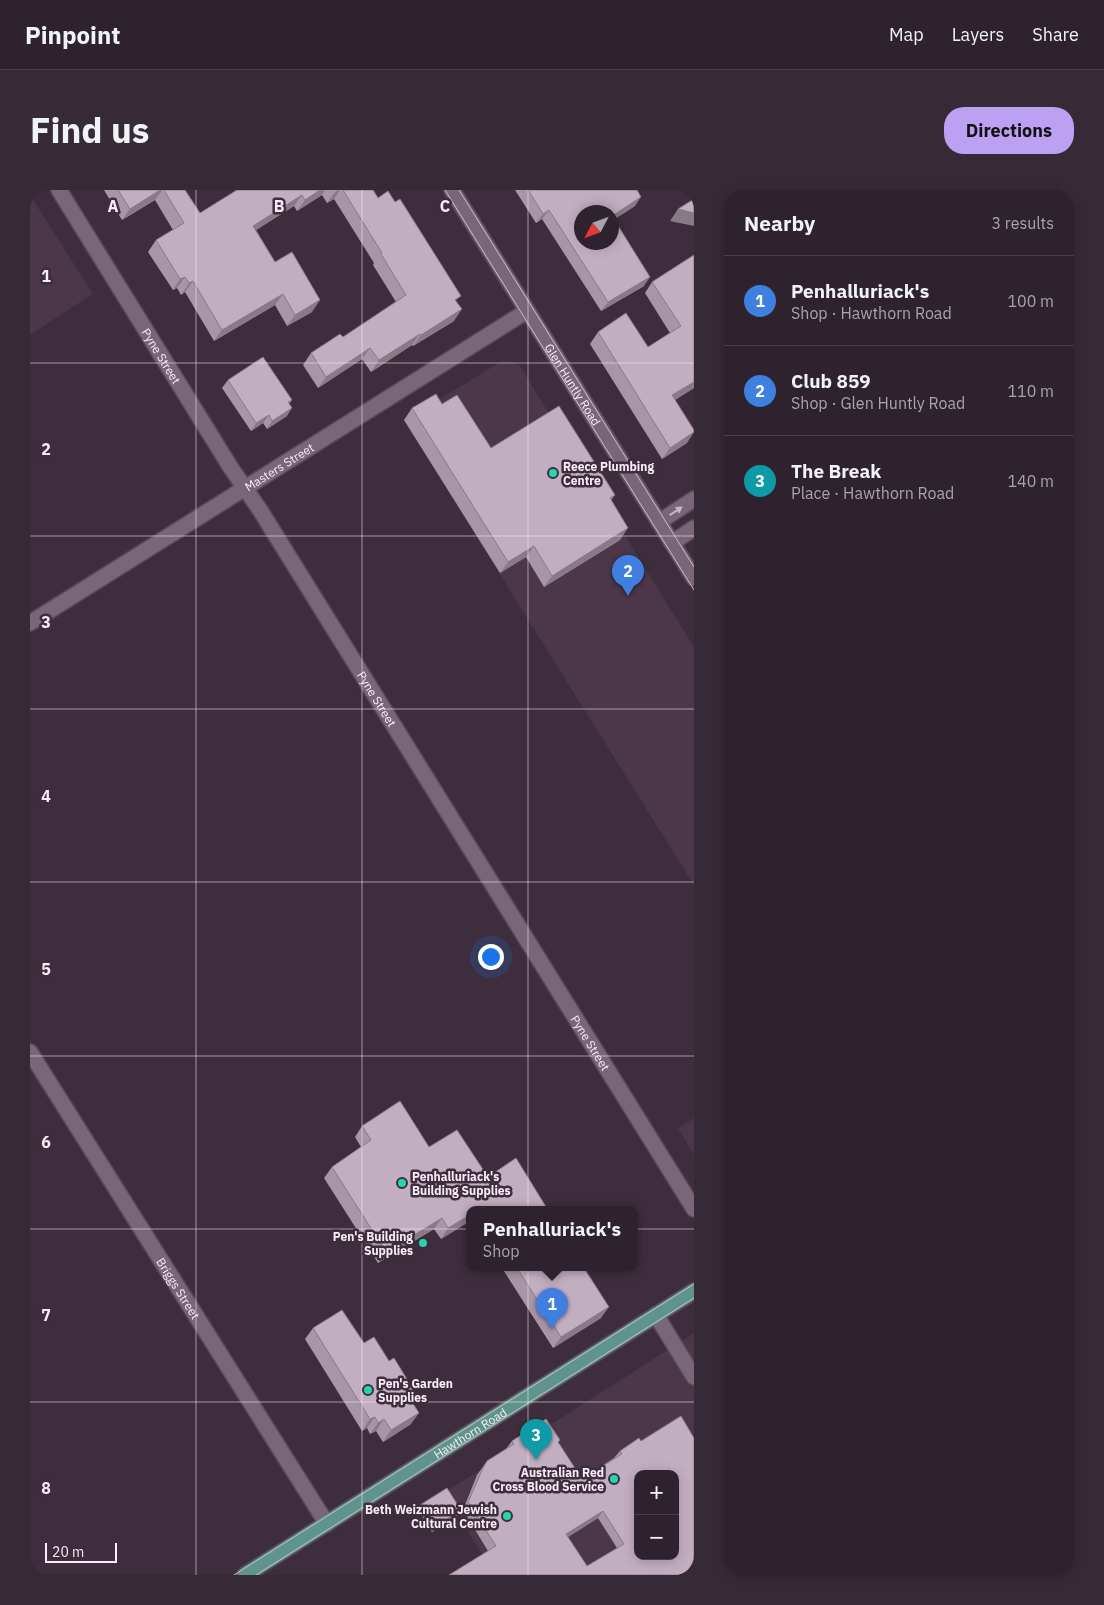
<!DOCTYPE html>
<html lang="en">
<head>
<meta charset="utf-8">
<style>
	body { margin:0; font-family:"IBM Plex Sans",sans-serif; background:#362a36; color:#f1f3f6 }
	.controls { position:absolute; right:15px; bottom:15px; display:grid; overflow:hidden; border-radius:10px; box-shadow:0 2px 12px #0003 }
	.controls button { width:45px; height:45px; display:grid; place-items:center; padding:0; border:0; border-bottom:1px solid #493f4a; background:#2e222e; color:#f1f3f6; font:25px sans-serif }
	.compass { position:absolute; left:544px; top:15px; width:45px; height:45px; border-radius:50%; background:#2e222e; box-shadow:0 2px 12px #0003; rotate:229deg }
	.scale { position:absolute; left:15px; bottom:12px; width:72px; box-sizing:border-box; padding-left:5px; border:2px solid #f8edf7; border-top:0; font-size:14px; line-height:18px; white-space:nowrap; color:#f8edf7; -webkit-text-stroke:4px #3e2e3d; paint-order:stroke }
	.you { position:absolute; left:460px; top:766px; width:18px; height:18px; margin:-12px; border:4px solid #fff; border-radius:50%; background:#1a73e8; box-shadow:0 0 0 8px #1a73e833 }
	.badge { display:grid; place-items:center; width:32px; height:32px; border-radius:50%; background:#bca0f2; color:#fff; font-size:16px; font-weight:700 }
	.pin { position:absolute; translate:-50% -41px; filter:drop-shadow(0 1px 2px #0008) }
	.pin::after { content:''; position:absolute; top:26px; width:18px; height:15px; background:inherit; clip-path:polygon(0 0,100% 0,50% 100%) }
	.popup { position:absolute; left:436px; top:1016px; width:172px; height:65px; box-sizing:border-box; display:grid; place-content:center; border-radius:10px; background:#2e222e; filter:drop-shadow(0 1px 4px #0005); font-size:16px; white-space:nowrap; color:#a7a4aa }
	.popup b { font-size:19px; color:#f1f3f6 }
	.popup::after { content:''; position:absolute; left:50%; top:100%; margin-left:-10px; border:10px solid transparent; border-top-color:#2e222e }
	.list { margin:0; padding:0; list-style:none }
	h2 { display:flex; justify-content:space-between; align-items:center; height:65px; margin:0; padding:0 20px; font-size:21px }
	h2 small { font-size:16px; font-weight:400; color:#a7a4aa }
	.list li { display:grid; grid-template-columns:32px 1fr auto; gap:15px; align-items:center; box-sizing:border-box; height:90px; padding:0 20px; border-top:1px solid #493f4a }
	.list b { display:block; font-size:19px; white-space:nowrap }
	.list p { margin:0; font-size:16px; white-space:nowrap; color:#a7a4aa }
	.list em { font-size:16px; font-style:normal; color:#a7a4aa }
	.map { position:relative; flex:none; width:664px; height:1385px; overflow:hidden; border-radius:20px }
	header { display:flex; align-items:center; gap:30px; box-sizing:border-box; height:70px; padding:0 25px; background:#2e222e; border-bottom:1px solid #493f4a }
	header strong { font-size:24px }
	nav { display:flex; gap:28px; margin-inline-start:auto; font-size:18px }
	.intro { display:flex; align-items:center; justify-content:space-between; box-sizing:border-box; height:120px; padding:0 30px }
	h1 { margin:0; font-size:35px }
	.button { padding:12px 22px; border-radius:20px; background:#bca0f2; color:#111; font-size:18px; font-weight:700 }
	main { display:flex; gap:30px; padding:0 30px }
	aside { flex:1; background:#2e222e; border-radius:20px; box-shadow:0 2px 12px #0003 }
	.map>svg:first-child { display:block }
	.built { fill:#4b364a }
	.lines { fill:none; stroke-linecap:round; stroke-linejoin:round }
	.minor-casing { stroke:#574a57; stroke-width:18 }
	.major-casing { stroke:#574a57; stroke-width:18 }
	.minor { stroke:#796678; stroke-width:15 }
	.major { stroke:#5e948b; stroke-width:15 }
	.tram { stroke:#cabec9; stroke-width:1 }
	.wall { fill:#a796a6; fill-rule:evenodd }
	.shaded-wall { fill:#887a87 }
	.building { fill:#c2aec1; stroke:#887a87; fill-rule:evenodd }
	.oneway { fill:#c5b7c4 }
	.grid { fill:none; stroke:#f8edf7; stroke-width:1; stroke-opacity:0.55 }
	.poi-dot { fill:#24d5ae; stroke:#3e2e3d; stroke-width:2 }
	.labels { text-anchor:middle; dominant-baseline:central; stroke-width:5; stroke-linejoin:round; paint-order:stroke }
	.street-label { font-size:12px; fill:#f8edf7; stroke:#3e2e3d }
	.poi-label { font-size:12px; font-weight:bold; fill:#f8edf7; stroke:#3e2e3d; text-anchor:start }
	.grid-label { font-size:16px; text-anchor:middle; font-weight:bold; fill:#f8edf7; stroke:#3e2e3d; stroke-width:5; stroke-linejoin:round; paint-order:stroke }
</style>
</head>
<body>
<header>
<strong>Pinpoint</strong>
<nav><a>Map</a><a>Layers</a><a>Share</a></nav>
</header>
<div class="intro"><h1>Find us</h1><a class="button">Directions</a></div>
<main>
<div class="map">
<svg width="664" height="1385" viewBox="0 0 664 1385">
	<rect width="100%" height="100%" fill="#3e2e3d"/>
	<path class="built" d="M 0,5 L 63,104 L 0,145 Z
		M 472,171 L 488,173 L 664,457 L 664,695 L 374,231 Z
		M 664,928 L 664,965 L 648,938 Z
		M 664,1143 L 664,1311 L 645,1284 L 608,1284 L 608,1345 L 551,1380 L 465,1385 L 414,1303 Z"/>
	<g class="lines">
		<defs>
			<g id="minor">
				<path id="s1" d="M 29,0 L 201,278 L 230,320 L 664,1019"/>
				<path id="s2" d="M 422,0 L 664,388"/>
				<path d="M 629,332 L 664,309"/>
				<path d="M 642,353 L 664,338"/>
				<path id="s3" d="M 0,433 L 497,121"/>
				<path id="s4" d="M 0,862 L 297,1334"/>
				<path d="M 626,1125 L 664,1187"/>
			</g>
			<g id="major">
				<path id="s5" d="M 215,1385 L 664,1101"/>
			</g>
		</defs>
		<use href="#minor" class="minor-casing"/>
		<use href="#major" class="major-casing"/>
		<use href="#minor" class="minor"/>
		<use href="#major" class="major"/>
		<path class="tram" d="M 415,0 L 664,400
			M 429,0 L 664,377
			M 204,1385 L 664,1094
			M 226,1385 L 664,1108"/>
	</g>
	<path class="wall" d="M 74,0 L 155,0 L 170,23 L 207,0 L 343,0 L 348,8 L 427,112 L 424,131 L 383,156 L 382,155 L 341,182 L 332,169 L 288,198 L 273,175 L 281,163 L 313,147 L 366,112 L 343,75 L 344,73 L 304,9 L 297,13 L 292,5 L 267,21 L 264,16 L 226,40 L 245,72 L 282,122 L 257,136 L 245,115 L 184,151 L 155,102 L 151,105 L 147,98 L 143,100 L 118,62 L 126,50 L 143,40 L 125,10 L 92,30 Z
		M 485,0 L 607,0 L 605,16 L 584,29 L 614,96 L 571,121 L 512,29 L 506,33 Z
		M 664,65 L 664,198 L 645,210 L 657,253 L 632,269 L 560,154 L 568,142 L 618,157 L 640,143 L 615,103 L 622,92 Z
		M 198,190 L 262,210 L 259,214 L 257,226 L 237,239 L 233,233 L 221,241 L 192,198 Z
		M 382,218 L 461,258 L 585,305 L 581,310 L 590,350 L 514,397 L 496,367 L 470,383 L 374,230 Z
		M 332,936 L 399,957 L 458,987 L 518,1020 L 440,1020 L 440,1031 L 411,1049 L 404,1039 L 348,1073 L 294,988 L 302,977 L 331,957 L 325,947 Z
		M 472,1078 L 554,1078 L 571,1128 L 523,1158 Z
		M 283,1138 L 334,1153 L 383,1214 L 381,1234 L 353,1252 L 346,1241 L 340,1244 L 337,1238 L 332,1241 L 275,1149 Z
		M 530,1250 L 528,1252 L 552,1289 L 584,1268 L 590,1261 L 664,1385 L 419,1385 L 458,1361 L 433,1320 L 447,1285 L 457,1271 L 476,1259 L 482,1251 ZM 568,1328 L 587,1358 L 557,1376 L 538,1347 Z
		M 390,1315 L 431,1320 L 428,1325 L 402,1342 L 388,1319 Z"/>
	<path class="shaded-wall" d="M 130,0 L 132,0 L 125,10 L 92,30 L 100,19 Z
		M 290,0 L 295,0 L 292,5 L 267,21 L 275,10 Z
		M 308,0 L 310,0 L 304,9 L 297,13 L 305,2 Z
		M 272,5 L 264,16 L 215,47 L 223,36 Z
		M 611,7 L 605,16 L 582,31 L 582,26 Z
		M 648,19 L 664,23 L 664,36 L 640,31 Z
		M 519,20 L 512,29 L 506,33 L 513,24 Z
		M 155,87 L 147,98 L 143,100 L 150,89 Z
		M 620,87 L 614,96 L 571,121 L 578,112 Z
		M 163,91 L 155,102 L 151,105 L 159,93 Z
		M 253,104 L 245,115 L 184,151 L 192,140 Z
		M 290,110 L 282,122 L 257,136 L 265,125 Z
		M 432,119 L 424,131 L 383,156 L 391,145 Z
		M 390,144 L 382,155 L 341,182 L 349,170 Z
		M 340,158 L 332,169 L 288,198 L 296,187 Z
		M 664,192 L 664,198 L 634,216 L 642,205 Z
		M 262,218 L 257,226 L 237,239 L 242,231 Z
		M 239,225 L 233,233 L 221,241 L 226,233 Z
		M 664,242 L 657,253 L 632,269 L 640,258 Z
		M 598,338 L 590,350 L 514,397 L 522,386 Z
		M 504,356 L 496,367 L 470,383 L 478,372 Z
		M 440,1025 L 440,1031 L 411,1049 L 418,1038 Z
		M 412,1028 L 404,1039 L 348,1073 L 356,1062 Z
		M 579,1117 L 571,1128 L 523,1158 L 531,1147 Z
		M 388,1207 L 380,1218 L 382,1212 Z
		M 389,1223 L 381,1234 L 353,1252 L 361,1240 Z
		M 345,1227 L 337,1238 L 332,1241 L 340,1229 Z
		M 354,1229 L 346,1241 L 340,1244 L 348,1233 Z
		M 431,1320 L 428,1325 L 402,1342 L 405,1337 Z
		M 573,1321 L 568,1328 L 530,1352 L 536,1344 Z"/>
	<path class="building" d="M 88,0 L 130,0 L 100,19 Z
		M 134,0 L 155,0 L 170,23 L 207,0 L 290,0 L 275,10 L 272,5 L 223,36 L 245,72 L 262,62 L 290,110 L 265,125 L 253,104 L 192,140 L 163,91 L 159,93 L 155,87 L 150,89 L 126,50 L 154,33 Z
		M 313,0 L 343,0 L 348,8 L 358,1 L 365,12 L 370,9 L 431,106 L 425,110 L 432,119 L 391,145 L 390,144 L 349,170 L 340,158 L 296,187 L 281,163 L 310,144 L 313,147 L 376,105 L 351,64 L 352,63 Z
		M 498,0 L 607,0 L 611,7 L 582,26 L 620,87 L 578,112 L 519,20 L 513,24 ZM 552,22 L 582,22 L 582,52 L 552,52 Z
		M 664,9 L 664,23 L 648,19 Z
		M 664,65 L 664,192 L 642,205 L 664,240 L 664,242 L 640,258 L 568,142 L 596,123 L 618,157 L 651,136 L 622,92 Z
		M 233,167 L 262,210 L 258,212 L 262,218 L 242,231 L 239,225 L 226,233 L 198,190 Z
		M 406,204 L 412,214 L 427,205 L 461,258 L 529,216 L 585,305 L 580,308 L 598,338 L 522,386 L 504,356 L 478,372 L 382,218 Z
		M 370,911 L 399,957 L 427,940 L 458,987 L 486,968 L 518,1020 L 450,1020 L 449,1018 L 446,1020 L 440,1020 L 440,1025 L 418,1038 L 412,1028 L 356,1062 L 302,977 L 341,950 L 332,936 Z
		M 487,1078 L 554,1078 L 579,1117 L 531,1147 Z
		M 312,1120 L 334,1153 L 344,1147 L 359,1171 L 364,1168 L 388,1207 L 382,1212 L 389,1223 L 361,1240 L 354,1229 L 348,1233 L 345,1227 L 340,1229 L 283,1138 Z
		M 651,1226 L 664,1248 L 664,1385 L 419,1385 L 466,1356 L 438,1312 L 453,1278 L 457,1271 L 484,1254 L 482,1251 L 516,1229 L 530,1250 L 528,1252 L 552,1289 L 592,1264 L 590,1261 L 609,1248 L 611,1251 ZM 608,1284 L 645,1284 L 645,1366 L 608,1366 ZM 573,1321 L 594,1354 L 557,1376 L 536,1344 Z
		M 417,1298 L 431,1320 L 405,1337 L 390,1315 Z"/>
	<defs><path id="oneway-solid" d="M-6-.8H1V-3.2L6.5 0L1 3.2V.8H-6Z" transform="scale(1.25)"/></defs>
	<use class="oneway" href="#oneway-solid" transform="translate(646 321) rotate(-33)"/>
	<path class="grid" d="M 166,0 L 166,1385M 332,0 L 332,1385M 498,0 L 498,1385M 0,173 L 664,173M 0,346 L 664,346M 0,519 L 664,519M 0,692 L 664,692M 0,866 L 664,866M 0,1039 L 664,1039M 0,1212 L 664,1212"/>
	<g class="poi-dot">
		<circle cx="523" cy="283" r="5"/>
		<circle cx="372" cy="993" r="5"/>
		<circle cx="393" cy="1053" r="5"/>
		<circle cx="338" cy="1200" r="5"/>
		<circle cx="584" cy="1289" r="5"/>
		<circle cx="477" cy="1326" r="5"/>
	</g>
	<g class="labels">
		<g class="street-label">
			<text stroke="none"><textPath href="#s1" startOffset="195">Pyne Street</textPath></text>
			<text stroke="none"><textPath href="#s2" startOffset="229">Glen Huntly Road</textPath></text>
			<text stroke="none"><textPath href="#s3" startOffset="294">Masters Street</textPath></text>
			<text stroke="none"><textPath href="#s1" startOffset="600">Pyne Street</textPath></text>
			<text stroke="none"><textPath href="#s1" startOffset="1005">Pyne Street</textPath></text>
			<text stroke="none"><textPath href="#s4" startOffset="279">Briggs Street</textPath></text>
			<text stroke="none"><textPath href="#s5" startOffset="266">Hawthorn Road</textPath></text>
		</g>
		<g class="poi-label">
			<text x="533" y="276">Reece Plumbing<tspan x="533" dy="14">Centre</tspan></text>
			<text x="382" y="986">Penhalluriack's<tspan x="382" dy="14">Building Supplies</tspan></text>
			<text x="383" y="1046" text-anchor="end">Pen's Building<tspan x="383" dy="14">Supplies</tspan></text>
			<text x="348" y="1193">Pen's Garden<tspan x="348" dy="14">Supplies</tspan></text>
			<text x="574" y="1282" text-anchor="end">Australian Red<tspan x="574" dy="14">Cross Blood Service</tspan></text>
			<text x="467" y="1319" text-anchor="end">Beth Weizmann Jewish<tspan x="467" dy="14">Cultural Centre</tspan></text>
		</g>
	</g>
	<g class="grid-label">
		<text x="83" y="22">A</text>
		<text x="249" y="22">B</text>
		<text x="415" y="22">C</text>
		<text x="16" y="92">1</text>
		<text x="16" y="265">2</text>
		<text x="16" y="438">3</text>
		<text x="16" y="612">4</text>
		<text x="16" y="785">5</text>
		<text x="16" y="958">6</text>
		<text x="16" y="1131">7</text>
		<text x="16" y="1304">8</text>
	</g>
</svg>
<div class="controls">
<button>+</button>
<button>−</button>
</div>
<svg class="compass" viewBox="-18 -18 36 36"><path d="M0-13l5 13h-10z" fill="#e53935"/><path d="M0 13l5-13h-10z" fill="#a7a4aa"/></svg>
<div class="scale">20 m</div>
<div class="you"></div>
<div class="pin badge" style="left:522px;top:1139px;background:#3f7fe0">1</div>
<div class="popup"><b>Penhalluriack's</b>Shop</div>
<div class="pin badge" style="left:598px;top:406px;background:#3f7fe0">2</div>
<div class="pin badge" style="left:506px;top:1270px;background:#0f9aa8">3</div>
</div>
<aside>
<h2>Nearby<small>3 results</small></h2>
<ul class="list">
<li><span class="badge" style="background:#3f7fe0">1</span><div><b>Penhalluriack's</b><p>Shop · Hawthorn Road</p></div><em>100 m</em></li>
<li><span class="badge" style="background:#3f7fe0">2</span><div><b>Club 859</b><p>Shop · Glen Huntly Road</p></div><em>110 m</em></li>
<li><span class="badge" style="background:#0f9aa8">3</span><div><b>The Break</b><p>Place · Hawthorn Road</p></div><em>140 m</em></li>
</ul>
</aside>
</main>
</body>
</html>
